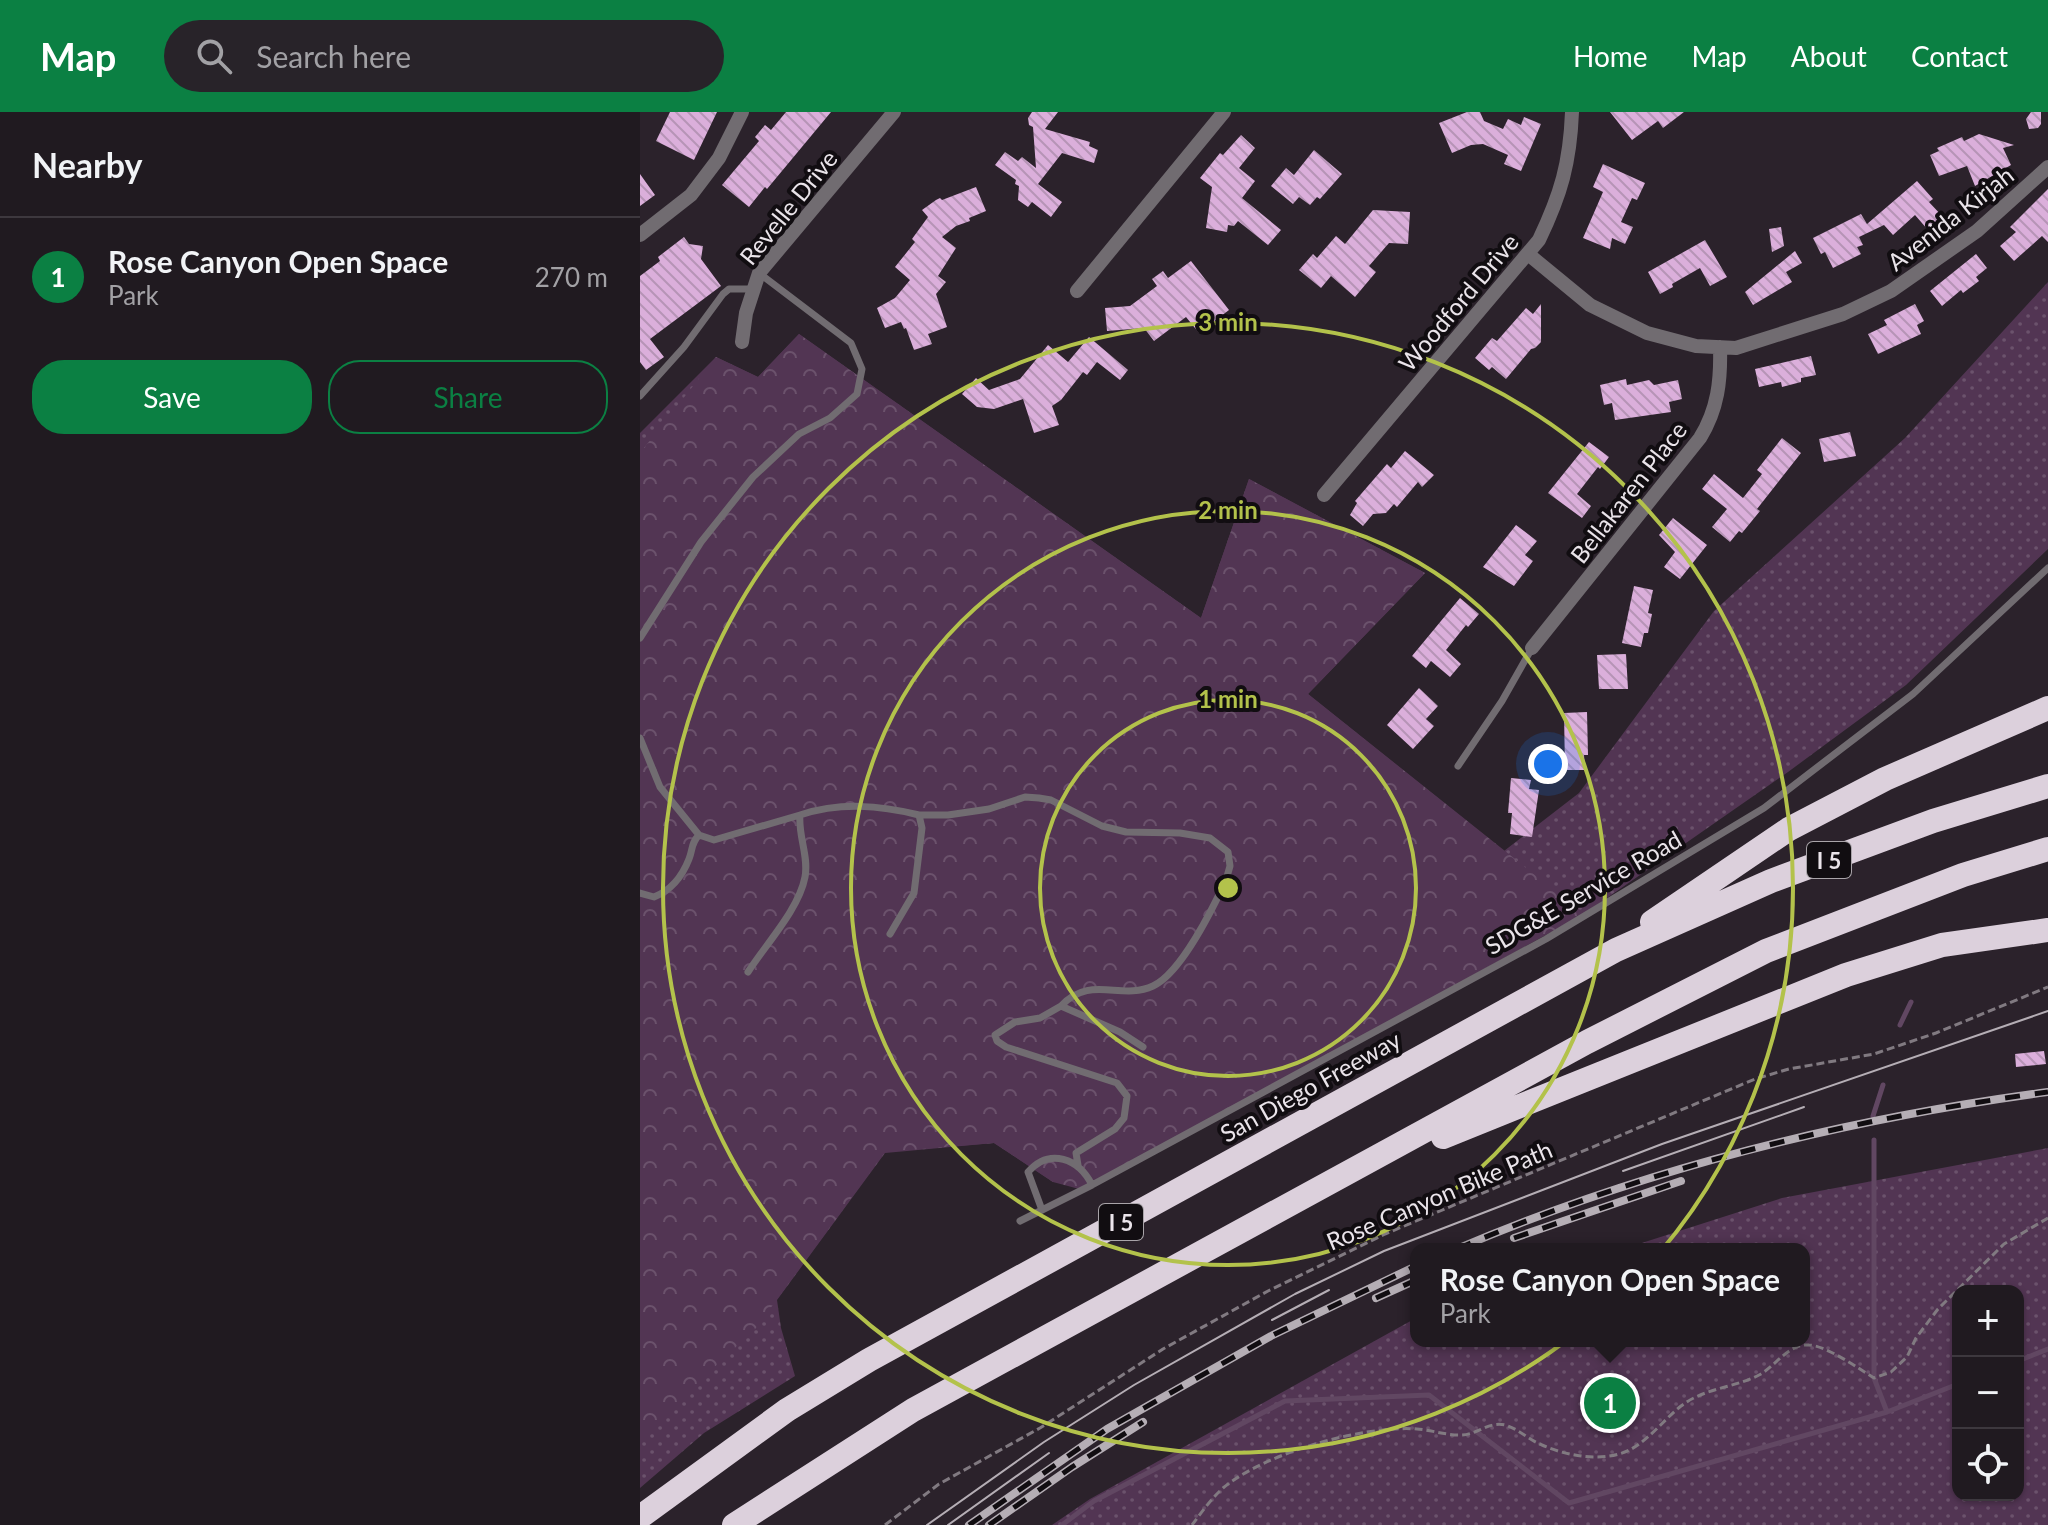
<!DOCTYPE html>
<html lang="en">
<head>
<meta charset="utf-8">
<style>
	body { margin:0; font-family:Lato,sans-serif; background:#282329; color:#f1f3f6 }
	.controls { position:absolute; right:24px; bottom:24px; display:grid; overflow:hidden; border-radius:16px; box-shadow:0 2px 6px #0004 }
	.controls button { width:72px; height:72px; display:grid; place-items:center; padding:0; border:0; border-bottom:2px solid #3d383e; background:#201a20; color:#f1f3f6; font:40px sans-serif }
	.you { position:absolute; left:908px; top:652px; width:28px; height:28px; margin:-20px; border:6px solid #fff; border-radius:50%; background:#1a73e8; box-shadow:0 0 0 12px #1a73e833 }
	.badge { display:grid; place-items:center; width:52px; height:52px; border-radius:50%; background:#0b8043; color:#fff; font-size:26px; font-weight:700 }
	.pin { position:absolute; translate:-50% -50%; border:4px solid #fff; box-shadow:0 2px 8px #0006 }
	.popup { position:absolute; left:770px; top:1131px; width:400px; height:104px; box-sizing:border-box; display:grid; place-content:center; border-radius:16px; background:#201a20; filter:drop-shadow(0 2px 6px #0005); font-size:26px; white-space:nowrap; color:#a2a1a5 }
	.popup b { font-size:30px; color:#f1f3f6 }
	.popup::after { content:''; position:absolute; left:50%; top:100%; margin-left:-16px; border:16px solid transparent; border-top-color:#201a20 }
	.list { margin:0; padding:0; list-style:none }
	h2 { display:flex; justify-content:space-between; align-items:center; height:104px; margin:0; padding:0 32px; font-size:34px }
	h2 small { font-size:26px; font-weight:400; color:#a2a1a5 }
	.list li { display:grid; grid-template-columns:52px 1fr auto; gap:24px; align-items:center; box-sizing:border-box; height:120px; padding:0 32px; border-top:2px solid #3d383e }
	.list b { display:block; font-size:30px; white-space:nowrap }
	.list p { margin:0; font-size:26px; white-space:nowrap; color:#a2a1a5 }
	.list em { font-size:26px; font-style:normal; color:#a2a1a5 }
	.actions { display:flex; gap:16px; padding:24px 32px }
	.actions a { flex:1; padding:18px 0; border:2px solid #0b8043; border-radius:32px; text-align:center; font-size:28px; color:#0b8043 }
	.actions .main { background:#0b8043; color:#fff }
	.icon { flex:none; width:44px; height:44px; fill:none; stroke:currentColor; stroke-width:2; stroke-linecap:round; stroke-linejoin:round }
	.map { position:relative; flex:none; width:1408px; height:1413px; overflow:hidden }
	header { display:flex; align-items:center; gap:48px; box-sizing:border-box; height:112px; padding:0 40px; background:#0b8043; color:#fff }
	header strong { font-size:38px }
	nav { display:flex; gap:44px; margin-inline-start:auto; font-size:28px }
	.search { width:560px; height:72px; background:#282329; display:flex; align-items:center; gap:20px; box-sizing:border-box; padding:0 28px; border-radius:44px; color:#a2a1a5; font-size:30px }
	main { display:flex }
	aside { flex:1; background:#201a20 }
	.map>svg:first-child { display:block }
	.grass { fill:url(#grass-dots); fill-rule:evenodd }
	.park { fill:url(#park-crowns) }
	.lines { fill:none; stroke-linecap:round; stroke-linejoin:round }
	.stream { stroke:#614762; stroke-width:5 }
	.building { fill:url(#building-back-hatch) }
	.path { stroke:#817a81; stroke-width:3; stroke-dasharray:8 4; stroke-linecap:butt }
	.lane { stroke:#716c71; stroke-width:7 }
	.street { stroke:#716c71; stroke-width:14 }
	.highway { stroke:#dcd0dc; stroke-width:24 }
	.tram { stroke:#b5aeb5; stroke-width:2 }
	.rail-casing { stroke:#b5aeb5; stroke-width:8 }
	.rail { stroke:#110d11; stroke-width:5; stroke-dasharray:15; stroke-linecap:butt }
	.ring { fill:none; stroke:#b3c24b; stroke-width:4 }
	.labels { text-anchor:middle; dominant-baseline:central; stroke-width:8; stroke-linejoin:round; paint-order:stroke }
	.shield { fill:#110d11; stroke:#a9a4a9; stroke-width:2 }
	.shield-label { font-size:22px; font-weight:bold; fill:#eae4ea }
	.street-label { font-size:24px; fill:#eae4ea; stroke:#110d11 }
	.centre { fill:#b3c24b; stroke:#110d11; stroke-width:4 }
	.ring-label { font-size:24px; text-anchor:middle; font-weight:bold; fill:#b3c24b; stroke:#110d11; stroke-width:8; stroke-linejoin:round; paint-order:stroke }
</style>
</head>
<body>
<header>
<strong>Map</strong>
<div class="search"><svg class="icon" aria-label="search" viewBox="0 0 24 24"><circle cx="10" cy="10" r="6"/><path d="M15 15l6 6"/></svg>Search here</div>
<nav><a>Home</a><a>Map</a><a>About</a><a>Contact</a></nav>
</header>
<main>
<aside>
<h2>Nearby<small></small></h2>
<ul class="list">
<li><span class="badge">1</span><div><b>Rose Canyon Open Space</b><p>Park</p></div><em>270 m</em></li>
</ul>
<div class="actions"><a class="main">Save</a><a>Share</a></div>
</aside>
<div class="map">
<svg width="1408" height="1413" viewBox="0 0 1408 1413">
	<defs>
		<pattern id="grass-dots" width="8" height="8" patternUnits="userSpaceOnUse" patternTransform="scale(2)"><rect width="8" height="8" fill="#523553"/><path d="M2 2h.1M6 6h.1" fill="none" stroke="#6b526c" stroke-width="1.8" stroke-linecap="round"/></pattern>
		<pattern id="park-crowns" width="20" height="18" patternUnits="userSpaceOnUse" patternTransform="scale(2)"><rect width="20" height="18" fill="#523553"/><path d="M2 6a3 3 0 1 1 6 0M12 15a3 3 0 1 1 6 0" fill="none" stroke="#6b526c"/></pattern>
		<pattern id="building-back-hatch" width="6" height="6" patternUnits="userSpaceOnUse" patternTransform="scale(2)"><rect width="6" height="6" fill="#dbafdb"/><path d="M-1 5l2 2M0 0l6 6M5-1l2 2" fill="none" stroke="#b694b6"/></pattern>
	</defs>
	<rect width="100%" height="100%" fill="#2b222b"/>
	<path class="grass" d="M 1408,170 L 1408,437 L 1266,573 L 1148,660 L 944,802 L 413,1070 L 354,1031 L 245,1041 L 137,1188 L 141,1216 L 155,1264 L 64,1321 L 0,1376 L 0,321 L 76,245 L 118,265 L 159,222 L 561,506 L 609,367 L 785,461 L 668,582 L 864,739 L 939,681 L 1074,499 L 1265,326 Z
		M 1408,1036 L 1408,1413 L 412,1413 L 450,1387 L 776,1206 L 776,1229 L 1164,1229 L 1164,1137 L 983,1137 L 1142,1086 ZM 1318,1179 L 1378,1179 L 1378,1383 L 1318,1383 Z"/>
	<path class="park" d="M 159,222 L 561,506 L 609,367 L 785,461 L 668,582 L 944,802 L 443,1078 L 413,1070 L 354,1031 L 245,1040 L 116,1216 L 0,1325 L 0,341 L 76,245 L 118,265 Z"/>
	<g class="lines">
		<path class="stream" d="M 1260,913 L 1271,890
			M 1233,1004 L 1243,973
			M 1234,1028 L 1234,1266 L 1247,1300
			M 1378,1249 L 1408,1237
			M 422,1413 L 454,1389 L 645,1289 L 789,1283 L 929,1391 L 1247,1300 L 1318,1272"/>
	</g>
	<path class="building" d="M 30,0 L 77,0 L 54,48 L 16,29 Z
		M 146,0 L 191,0 L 127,77 L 125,75 L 109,95 L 82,73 L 119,29 L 115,25 L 125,13 L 131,18 Z
		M 392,0 L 418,0 L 405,17 L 450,30 L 449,34 L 458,38 L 454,51 L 422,41 L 398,72 L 422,90 L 411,105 L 392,90 L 388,95 L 378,88 L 379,74 L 375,72 L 376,68 L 355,53 L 365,40 L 378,49 L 382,45 L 396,56 L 393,15 L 389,13 L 388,6 Z
		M 827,0 L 840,0 L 844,9 L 863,17 L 868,7 L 881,13 L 884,5 L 901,12 L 881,59 L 864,52 L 868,43 L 843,32 L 831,33 L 812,41 L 799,11 Z
		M 970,0 L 1044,0 L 1023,16 L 1018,9 L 992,28 Z
		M 1391,0 L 1401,0 L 1401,12 L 1398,16 L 1389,17 L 1386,7 Z
		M 1339,22 L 1374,33 L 1363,36 L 1371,53 L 1335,74 L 1327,54 L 1299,64 L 1290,43 L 1299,39 L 1297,36 L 1322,25 L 1324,29 Z
		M 601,23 L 615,36 L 599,56 L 615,69 L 602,86 L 641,118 L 628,133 L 598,109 L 594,114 L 588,113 L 587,120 L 566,116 L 572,75 L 560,66 L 580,41 L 583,43 Z
		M 674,38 L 702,62 L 680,87 L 677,85 L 670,93 L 659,85 L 653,92 L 631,74 L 646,56 L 654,63 Z
		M 963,52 L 1005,71 L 997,88 L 992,86 L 981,110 L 993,115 L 985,132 L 972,126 L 970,137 L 943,126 L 963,80 L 953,75 Z
		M 0,62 L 15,83 L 0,94 Z
		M 1277,69 L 1293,87 L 1289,90 L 1303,105 L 1288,118 L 1275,103 L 1253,123 L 1244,113 L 1219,125 L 1223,133 L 1217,135 L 1221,142 L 1193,156 L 1185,140 L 1181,142 L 1173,126 L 1221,102 L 1227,112 Z
		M 336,75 L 346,99 L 329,106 L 330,109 L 316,114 L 302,125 L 316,136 L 298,164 L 306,170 L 296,182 L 307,215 L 288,222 L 292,232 L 274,238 L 266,216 L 264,217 L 261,210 L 245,216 L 237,196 L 255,186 L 270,168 L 255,155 L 275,130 L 272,127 L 288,105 L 282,98 L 296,88 L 300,86 L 302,88 Z
		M 1408,77 L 1408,130 L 1402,124 L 1374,149 L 1360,134 L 1376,120 L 1370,115 Z
		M 733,98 L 770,100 L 768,132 L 749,131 L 729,154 L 736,160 L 715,185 L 691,164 L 681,176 L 659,158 L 673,142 L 677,146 L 696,124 L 705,132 Z
		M 1141,115 L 1144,134 L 1132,140 L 1129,117 Z
		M 44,125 L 49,132 L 63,134 L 61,147 L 81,174 L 10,227 L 24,245 L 6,258 L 0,250 L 0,164 L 20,149 L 18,145 Z
		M 1065,128 L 1087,165 L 1070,174 L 1060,156 L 1032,172 L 1033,175 L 1020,182 L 1008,160 Z
		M 1155,139 L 1162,151 L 1146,160 L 1152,170 L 1113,193 L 1105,180 Z
		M 1336,142 L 1347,156 L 1336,165 L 1339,169 L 1323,181 L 1321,178 L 1302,194 L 1290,179 Z
		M 551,149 L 589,198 L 559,221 L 546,205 L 514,229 L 504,216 L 467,219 L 465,196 L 490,194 L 517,174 L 512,167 L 523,159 L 528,166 Z
		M 901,192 L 901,230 L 895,236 L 891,237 L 866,267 L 852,255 L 849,258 L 835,246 L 852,226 L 857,229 L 886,196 L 893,202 Z
		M 1275,192 L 1284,209 L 1277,213 L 1281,222 L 1238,242 L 1228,222 L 1247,213 L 1244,208 Z
		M 449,225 L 488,258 L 480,268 L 457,250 L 447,263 L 443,260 L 421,288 L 412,294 L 419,313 L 394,321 L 383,287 L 354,297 L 337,295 L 322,282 L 336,266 L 349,278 L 380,267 L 408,233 L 428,250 Z
		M 1171,244 L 1176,263 L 1161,266 L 1161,270 L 1142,275 L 1141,270 L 1119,275 L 1115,257 Z
		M 986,267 L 987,273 L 1009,268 L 1014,273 L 1038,268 L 1042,287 L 1029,290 L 1031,300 L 975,308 L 972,291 L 964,293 L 960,273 Z
		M 1210,320 L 1216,344 L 1184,350 L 1179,327 Z
		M 1142,326 L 1161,341 L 1117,397 L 1120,399 L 1102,421 L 1099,419 L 1090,430 L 1072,415 L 1087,397 L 1062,377 L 1074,362 L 1103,386 L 1122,362 L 1117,358 Z
		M 949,330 L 969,345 L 960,357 L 958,355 L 937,382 L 951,394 L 942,406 L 908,381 Z
		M 765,339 L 794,363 L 782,375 L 778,370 L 757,395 L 754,392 L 746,401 L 733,402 L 723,414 L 710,403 L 717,391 L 715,389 L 747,352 L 751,356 Z
		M 1033,406 L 1067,433 L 1040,467 L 1024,455 L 1035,440 L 1019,423 Z
		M 876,413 L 897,429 L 885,443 L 893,449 L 874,474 L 843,455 Z
		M 994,474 L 1013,478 L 1008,501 L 1012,502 L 1008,521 L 1004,521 L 1001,535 L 982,531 Z
		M 820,486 L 839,502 L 828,515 L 826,513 L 806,538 L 821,552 L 810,565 L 791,549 L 786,556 L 772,544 Z
		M 986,542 L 988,577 L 959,577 L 957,543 Z
		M 779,576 L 798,594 L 786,607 L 794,614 L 773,637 L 747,613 Z
		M 947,600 L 948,643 L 944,643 L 945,658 L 925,658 L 924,601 Z
		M 871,666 L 891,668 L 889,677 L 899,678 L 892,725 L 870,722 L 872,701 L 868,701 Z
		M 1404,939 L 1406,952 L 1376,955 L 1375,942 Z"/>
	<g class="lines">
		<path class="path" d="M 245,1413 L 299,1372 L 400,1316 L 523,1237 L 628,1179 L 745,1122 L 1115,967 L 1149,957 L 1234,942 L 1296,921 L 1408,875
			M 552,1413 C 561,1401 571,1387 583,1376 C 625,1341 723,1313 777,1317 C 791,1318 805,1323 819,1323 C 836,1324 848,1309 865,1313 C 879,1317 889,1328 902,1333 C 925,1343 954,1349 979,1342 C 1003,1336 1022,1309 1041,1294 C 1064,1276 1094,1276 1119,1263 C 1136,1254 1149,1231 1169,1233 C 1187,1234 1218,1256 1234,1266 L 1251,1260 L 1267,1245 L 1276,1226 L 1298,1197 L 1364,1132 L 1408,1106"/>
		<path class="lane" d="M 0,284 L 44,235 L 83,182 L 89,177 L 113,177
			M 0,526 L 61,430 L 113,365 L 159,322 L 190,306 L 217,282 L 222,257 L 211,231 L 119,161
			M 0,626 L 20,675 L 59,723
			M 818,654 L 862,589 L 892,536
			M 0,781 L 14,785 C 32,778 42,765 49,747 C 53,737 51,731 59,723 L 74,728 L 160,703
			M 250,822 L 274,781 L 282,716 L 279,703 L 308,703 L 349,697 L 385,685 L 399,686 L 411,688 L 462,714 L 486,720 L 540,721 L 570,726 L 588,740 L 590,754 L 586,768 C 573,796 541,861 513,874 C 481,889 450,862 421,894
			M 108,860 C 126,832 159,797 165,765 C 169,744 158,724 160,703 C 200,690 239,693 279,703
			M 438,1053 L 436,1041 L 475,1017 L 484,1006 L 487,984 L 477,971 L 366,935 L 357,929 L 355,923 L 375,910 L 400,906 L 421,894 L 480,920 L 503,935
			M 402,1098 L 388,1060 C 410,1035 439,1047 452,1073
			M 380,1109 L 452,1073 L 906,827 L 1124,696 L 1273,582 L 1408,456"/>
		<path class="street" d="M 0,123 L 51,83 L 79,46 L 102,0
			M 888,142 L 950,193 L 1007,221 L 1056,234 L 1096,236 L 1203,202 L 1251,179 L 1337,119 L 1408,55
			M 437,179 L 584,0
			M 102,230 L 106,201 L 119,161 L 254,0
			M 684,383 L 899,128 C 921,82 930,51 932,0
			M 892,536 L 1060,326 C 1078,297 1081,268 1080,235"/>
		<path class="highway" d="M 1012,810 L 1149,717 L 1245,667 L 1408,596
			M 803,1025 L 1206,863 L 1302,833 L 1408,818
			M 0,1405 L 147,1298 L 229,1248 L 976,838 L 1131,769 L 1293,709 L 1408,674
			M 94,1413 L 273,1298 L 947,930 L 1126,839 L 1323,763 L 1408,737"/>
		<path class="tram" d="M 983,1059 L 1164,995
			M 632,1208 L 689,1178
			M 287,1413 L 404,1330 L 494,1273 L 655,1182 L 744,1139 L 1022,1032 L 1408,899
			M 308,1413 L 409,1341"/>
		<defs>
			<path id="rail" d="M 874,1126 L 1041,1069
				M 817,1137 C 1004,1057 1206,1007 1408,980
				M 736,1186 L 776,1168
				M 329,1413 L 467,1317 L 631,1224 L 776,1154
				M 349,1413 L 432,1355 L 503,1310"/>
		</defs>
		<use href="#rail" class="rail-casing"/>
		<use href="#rail" class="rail"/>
	</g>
	<g class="ring">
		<circle cx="588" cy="776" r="188"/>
		<circle cx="588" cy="776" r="377"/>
		<circle cx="588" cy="776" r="565"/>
	</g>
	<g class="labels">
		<g class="shield">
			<rect x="1167" y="730" width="44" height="36" rx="6"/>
			<rect x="459" y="1092" width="44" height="36" rx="6"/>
		</g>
		<g class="shield-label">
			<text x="1189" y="748">I 5</text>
			<text x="481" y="1110">I 5</text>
		</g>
		<g class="street-label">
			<text transform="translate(148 95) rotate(-51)">Revelle Drive</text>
			<text transform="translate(1310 106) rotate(-38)">Avenida Kirjah</text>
			<text transform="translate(818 190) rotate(-50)">Woodford Drive</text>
			<text transform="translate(988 380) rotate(-52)">Bellakaren Place</text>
			<text transform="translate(943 780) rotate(-30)">SDG&amp;E Service Road</text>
			<text transform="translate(670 974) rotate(-29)">San Diego Freeway</text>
			<text transform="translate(799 1083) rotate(-23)">Rose Canyon Bike Path</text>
		</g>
	</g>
	<circle cx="588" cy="776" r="12" class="centre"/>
	<g class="ring-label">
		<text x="588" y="219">3 min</text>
		<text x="588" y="407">2 min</text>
		<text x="588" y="596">1 min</text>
	</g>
</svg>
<div class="controls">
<button>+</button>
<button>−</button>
<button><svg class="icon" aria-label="locate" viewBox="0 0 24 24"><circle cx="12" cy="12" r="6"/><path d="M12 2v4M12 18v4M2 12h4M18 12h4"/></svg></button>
</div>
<div class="you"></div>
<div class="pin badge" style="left:970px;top:1291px">1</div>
<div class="popup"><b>Rose Canyon Open Space</b>Park</div>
</div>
</main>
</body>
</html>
